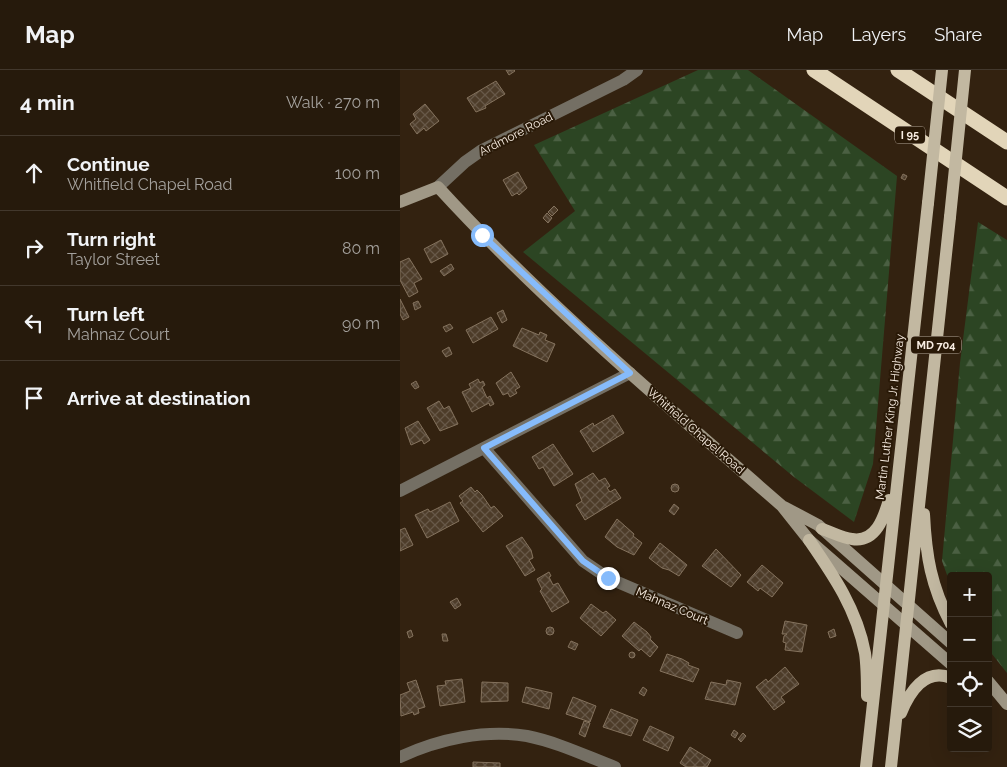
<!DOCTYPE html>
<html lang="en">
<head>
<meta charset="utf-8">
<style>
	body { margin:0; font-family:Raleway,sans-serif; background:#32271a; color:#f1f3f6 }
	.controls { position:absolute; right:15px; bottom:15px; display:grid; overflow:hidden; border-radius:5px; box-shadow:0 5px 20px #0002 }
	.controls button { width:45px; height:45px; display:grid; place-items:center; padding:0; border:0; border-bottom:1px solid #42382d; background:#261a0c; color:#f1f3f6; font:25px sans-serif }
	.stop { position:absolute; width:15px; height:15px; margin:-11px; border:4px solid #86bbfb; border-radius:50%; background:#fff }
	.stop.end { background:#86bbfb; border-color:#fff; box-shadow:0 1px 5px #0008 }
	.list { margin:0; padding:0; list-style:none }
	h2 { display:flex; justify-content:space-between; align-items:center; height:65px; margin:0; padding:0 20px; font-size:21px }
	h2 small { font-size:16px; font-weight:400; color:#a4a19d }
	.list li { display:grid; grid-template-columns:32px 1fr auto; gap:15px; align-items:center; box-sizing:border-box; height:75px; padding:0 20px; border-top:1px solid #42382d }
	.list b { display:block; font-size:19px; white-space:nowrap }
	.list p { margin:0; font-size:16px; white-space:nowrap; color:#a4a19d }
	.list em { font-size:16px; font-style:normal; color:#a4a19d }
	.icon { flex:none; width:28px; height:28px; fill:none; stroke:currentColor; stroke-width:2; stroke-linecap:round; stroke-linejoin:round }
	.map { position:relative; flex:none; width:607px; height:697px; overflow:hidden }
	header { display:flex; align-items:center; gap:30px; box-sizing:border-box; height:70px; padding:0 25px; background:#261a0c; border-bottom:1px solid #42382d }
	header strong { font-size:24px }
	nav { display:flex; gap:28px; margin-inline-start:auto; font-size:18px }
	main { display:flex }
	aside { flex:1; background:#261a0c }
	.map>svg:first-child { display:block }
	.forest { fill:url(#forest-firs) }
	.building { fill:url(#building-cross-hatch); stroke:#84725d }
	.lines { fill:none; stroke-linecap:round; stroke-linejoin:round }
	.street { stroke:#746f64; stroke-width:12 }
	.secondary { stroke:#a09886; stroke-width:12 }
	.primary { stroke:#c2b8a1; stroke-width:12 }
	.highway { stroke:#e2d5b9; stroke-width:15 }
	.primary-bridge { stroke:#c2b8a1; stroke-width:12 }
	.route { stroke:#86bbfb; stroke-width:6 }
	.labels { text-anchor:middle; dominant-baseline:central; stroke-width:4; stroke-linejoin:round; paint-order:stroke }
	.shield { fill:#291907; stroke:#bbaea1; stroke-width:1 }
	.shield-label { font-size:11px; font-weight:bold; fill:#f9eee3 }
	.street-label { font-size:12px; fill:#f9eee3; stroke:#291907 }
</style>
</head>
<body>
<header>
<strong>Map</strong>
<nav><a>Map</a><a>Layers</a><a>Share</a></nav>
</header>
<main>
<aside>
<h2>4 min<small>Walk · 270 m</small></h2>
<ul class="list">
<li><svg class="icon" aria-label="ahead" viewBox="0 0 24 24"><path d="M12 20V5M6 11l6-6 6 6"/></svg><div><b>Continue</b><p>Whitfield Chapel Road</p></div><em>100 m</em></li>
<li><svg class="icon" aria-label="right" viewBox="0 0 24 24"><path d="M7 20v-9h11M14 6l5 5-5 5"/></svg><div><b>Turn right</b><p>Taylor Street</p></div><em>80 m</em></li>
<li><svg class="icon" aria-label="left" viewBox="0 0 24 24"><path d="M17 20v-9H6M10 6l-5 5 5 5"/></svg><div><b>Turn left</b><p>Mahnaz Court</p></div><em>90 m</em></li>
<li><svg class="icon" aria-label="arrive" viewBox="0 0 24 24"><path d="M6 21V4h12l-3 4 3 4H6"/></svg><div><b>Arrive at destination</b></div></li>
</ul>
</aside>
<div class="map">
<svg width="607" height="697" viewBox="0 0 607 697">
	<defs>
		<pattern id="forest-firs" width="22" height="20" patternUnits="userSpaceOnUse" patternTransform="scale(1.25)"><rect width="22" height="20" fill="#2c4523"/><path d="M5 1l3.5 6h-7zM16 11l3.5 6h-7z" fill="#4b6043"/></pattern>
		<pattern id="building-cross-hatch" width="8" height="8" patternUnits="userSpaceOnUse" patternTransform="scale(1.25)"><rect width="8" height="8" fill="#4d3c29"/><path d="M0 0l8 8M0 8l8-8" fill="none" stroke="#675848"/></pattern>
	</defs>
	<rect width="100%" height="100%" fill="#332210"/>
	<path class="forest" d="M 298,0 L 348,0 L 497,106 L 473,394 L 454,452 L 394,407 L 123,182 L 175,141 L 134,75 Z
		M 578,152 L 607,170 L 607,603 L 588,579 L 588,506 L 551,506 L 551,516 L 542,491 L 560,293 Z"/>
	<path class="building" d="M 106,0 L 114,0 L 115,1 L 109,5 Z
		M 96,11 L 105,24 L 85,36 L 86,38 L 76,42 L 67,28 Z
		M 25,34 L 39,51 L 26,61 L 24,58 L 17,64 L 10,54 L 16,49 L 13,44 Z
		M 118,102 L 127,118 L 119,125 L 117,123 L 112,126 L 103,110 Z
		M 503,104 L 507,106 L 505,110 L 501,108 Z
		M 154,136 L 158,140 L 152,146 L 148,142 Z
		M 147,143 L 152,148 L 148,153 L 143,148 Z
		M 41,170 L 48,184 L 31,193 L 24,179 Z
		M 9,188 L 22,209 L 14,213 L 18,222 L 9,227 L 0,210 L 0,192 Z
		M 51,194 L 54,199 L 44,206 L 40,201 Z
		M 0,229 L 9,247 L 3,250 L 0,244 Z
		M 18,231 L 21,237 L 15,240 L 13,233 Z
		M 103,240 L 107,250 L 102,253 L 97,243 Z
		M 91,247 L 98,259 L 73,273 L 66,260 Z
		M 50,254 L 53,258 L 46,262 L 43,257 Z
		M 122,258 L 139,265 L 140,262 L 147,265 L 145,270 L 155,274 L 147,292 L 113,276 Z
		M 49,277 L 52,284 L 46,287 L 42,281 Z
		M 111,302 L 120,317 L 115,320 L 117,323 L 110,327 L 108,323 L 103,325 L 96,313 Z
		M 78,309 L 80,313 L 83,311 L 85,315 L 82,317 L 87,328 L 90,326 L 94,334 L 90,336 L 89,333 L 72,342 L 62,322 L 71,318 L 69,314 Z
		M 16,311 L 19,317 L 15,319 L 11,314 Z
		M 39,331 L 44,339 L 49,336 L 58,354 L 40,361 L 27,338 Z
		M 213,345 L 224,363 L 193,382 L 180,361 L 193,353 L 194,356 Z
		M 18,351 L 30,370 L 24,374 L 22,370 L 11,375 L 5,358 Z
		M 153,374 L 173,404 L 154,416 L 143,397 L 139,399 L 132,387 Z
		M 193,403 L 199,411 L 205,408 L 210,416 L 207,418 L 210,422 L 215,419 L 221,428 L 185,450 L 176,435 L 182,431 L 175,414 Z
		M271 418a4 4 0 1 1 8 0a4 4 0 1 1-8 0Z
		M 71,417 L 75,422 L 77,420 L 82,425 L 91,438 L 94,436 L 103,446 L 83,462 L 60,433 L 63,431 L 59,426 Z
		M 50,432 L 59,451 L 27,468 L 15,445 L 28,439 L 30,442 Z
		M 274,434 L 279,438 L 274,445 L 269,441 Z
		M 217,449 L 234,464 L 233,466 L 242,473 L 234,485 L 217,477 L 205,467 Z
		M 5,458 L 13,475 L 0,481 L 0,460 Z
		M 122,467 L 131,480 L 133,488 L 129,490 L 135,500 L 125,506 L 106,476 Z
		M 260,473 L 287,495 L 279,506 L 269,500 L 262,498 L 249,488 Z
		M 316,479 L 341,505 L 331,517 L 302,496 Z
		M 362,495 L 383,513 L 372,527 L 360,518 L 358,521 L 347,512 Z
		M 149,502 L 151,506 L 149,507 L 153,515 L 158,513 L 169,532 L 152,542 L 140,521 L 142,519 L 137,509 Z
		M 57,528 L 61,535 L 55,539 L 50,532 Z
		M 191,534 L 203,543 L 206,541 L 216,550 L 201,566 L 180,548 Z
		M 385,551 L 407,555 L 402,582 L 385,580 L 386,573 L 383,572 L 384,566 L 387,564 L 382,564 Z
		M 234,552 L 247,562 L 251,567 L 250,569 L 258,577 L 250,587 L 241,579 L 239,581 L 222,566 Z
		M146 561a4 4 0 1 1 8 0a4 4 0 1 1-8 0Z
		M 434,559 L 436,566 L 430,568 L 428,562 Z
		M 11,560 L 13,566 L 9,568 L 7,562 Z
		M 42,564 L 46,564 L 48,571 L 43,571 Z
		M 171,571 L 178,574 L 175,580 L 168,577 Z
		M229 585a3 3 0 1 1 6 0a3 3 0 1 1-6 0Z
		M 267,584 L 282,589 L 289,593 L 288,595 L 299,599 L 293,612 L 260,601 Z
		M 385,597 L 399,614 L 381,627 L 385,632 L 374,640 L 356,617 L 366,609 L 368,612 Z
		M 62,609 L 65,632 L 40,636 L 37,616 L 46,615 L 45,611 Z
		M 16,610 L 25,637 L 18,639 L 19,643 L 14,645 L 13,642 L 1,646 L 0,625 L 10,621 L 7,613 Z
		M 327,610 L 341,613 L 335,635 L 305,629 L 311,612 L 326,615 Z
		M 82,612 L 108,613 L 108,631 L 81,632 Z
		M 126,617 L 152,623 L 149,639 L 122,632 Z
		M 243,617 L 247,620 L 244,626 L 239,623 Z
		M 173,627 L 196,636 L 190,652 L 166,644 Z
		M 211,639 L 238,650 L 231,666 L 203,657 Z
		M 184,651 L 190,653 L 185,667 L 179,664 Z
		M 250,656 L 274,667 L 268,681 L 243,670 Z
		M 334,660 L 338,663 L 335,668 L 331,665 Z
		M 343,663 L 346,666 L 341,672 L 338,669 Z
		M 290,677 L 311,690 L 307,697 L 286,697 L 280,693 Z
		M 73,692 L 100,693 L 100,697 L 73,697 Z"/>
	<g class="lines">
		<path class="street" d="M 38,117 L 65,92 L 82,80 L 223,10 L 237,0
			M 84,378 L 183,491 L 208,508 L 337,563
			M 0,421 L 230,303
			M 0,687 C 39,669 85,659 127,666 C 157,672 186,686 215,697"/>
		<path class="secondary" d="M 0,132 L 38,117 C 144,233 264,333 382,436 L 409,470 L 551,594
			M 384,437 L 418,455 L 551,573
			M 588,611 L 607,634"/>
		<path class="primary" d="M 524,444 C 526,486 531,516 551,554
			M 422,459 C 432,462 442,468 452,469 C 476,473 484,447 489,430
			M 409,470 C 434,506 457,540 465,583 C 467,597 467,612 467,626
			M 501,643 C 509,623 525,597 551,608
			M 466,697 L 528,133
			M 491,697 L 550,147"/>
		<path class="highway" d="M 414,0 L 607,128
			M 498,0 L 607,72"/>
		<path class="primary-bridge" d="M 528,133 L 542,0
			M 550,147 L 565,0"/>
	</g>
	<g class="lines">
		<path class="route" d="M 82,165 L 230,303 L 84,378 L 183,491 L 208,508"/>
	</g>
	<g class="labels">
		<g class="shield">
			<rect x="495" y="56.5" width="30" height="17" rx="4"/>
			<rect x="511" y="266.5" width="50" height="17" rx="4"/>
		</g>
		<g class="shield-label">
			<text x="510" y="65">I 95</text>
			<text x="536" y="275">MD 704</text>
		</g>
		<g class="street-label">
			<text transform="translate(116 64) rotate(-27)">Ardmore Road</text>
			<text transform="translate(490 347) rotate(-83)">Martin Luther King Jr. Highway</text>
			<text transform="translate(296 361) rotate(41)">Whitfield Chapel Road</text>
			<text transform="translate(272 536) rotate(23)">Mahnaz Court</text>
		</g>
	</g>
</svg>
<div class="controls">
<button>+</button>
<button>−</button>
<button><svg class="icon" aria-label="locate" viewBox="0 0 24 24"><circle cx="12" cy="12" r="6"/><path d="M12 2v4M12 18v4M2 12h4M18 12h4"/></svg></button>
<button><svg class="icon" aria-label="layers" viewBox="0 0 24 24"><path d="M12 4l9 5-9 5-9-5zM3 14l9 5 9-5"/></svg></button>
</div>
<div class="stop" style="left:82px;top:165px"></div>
<div class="stop end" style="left:208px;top:508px"></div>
</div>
</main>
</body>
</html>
